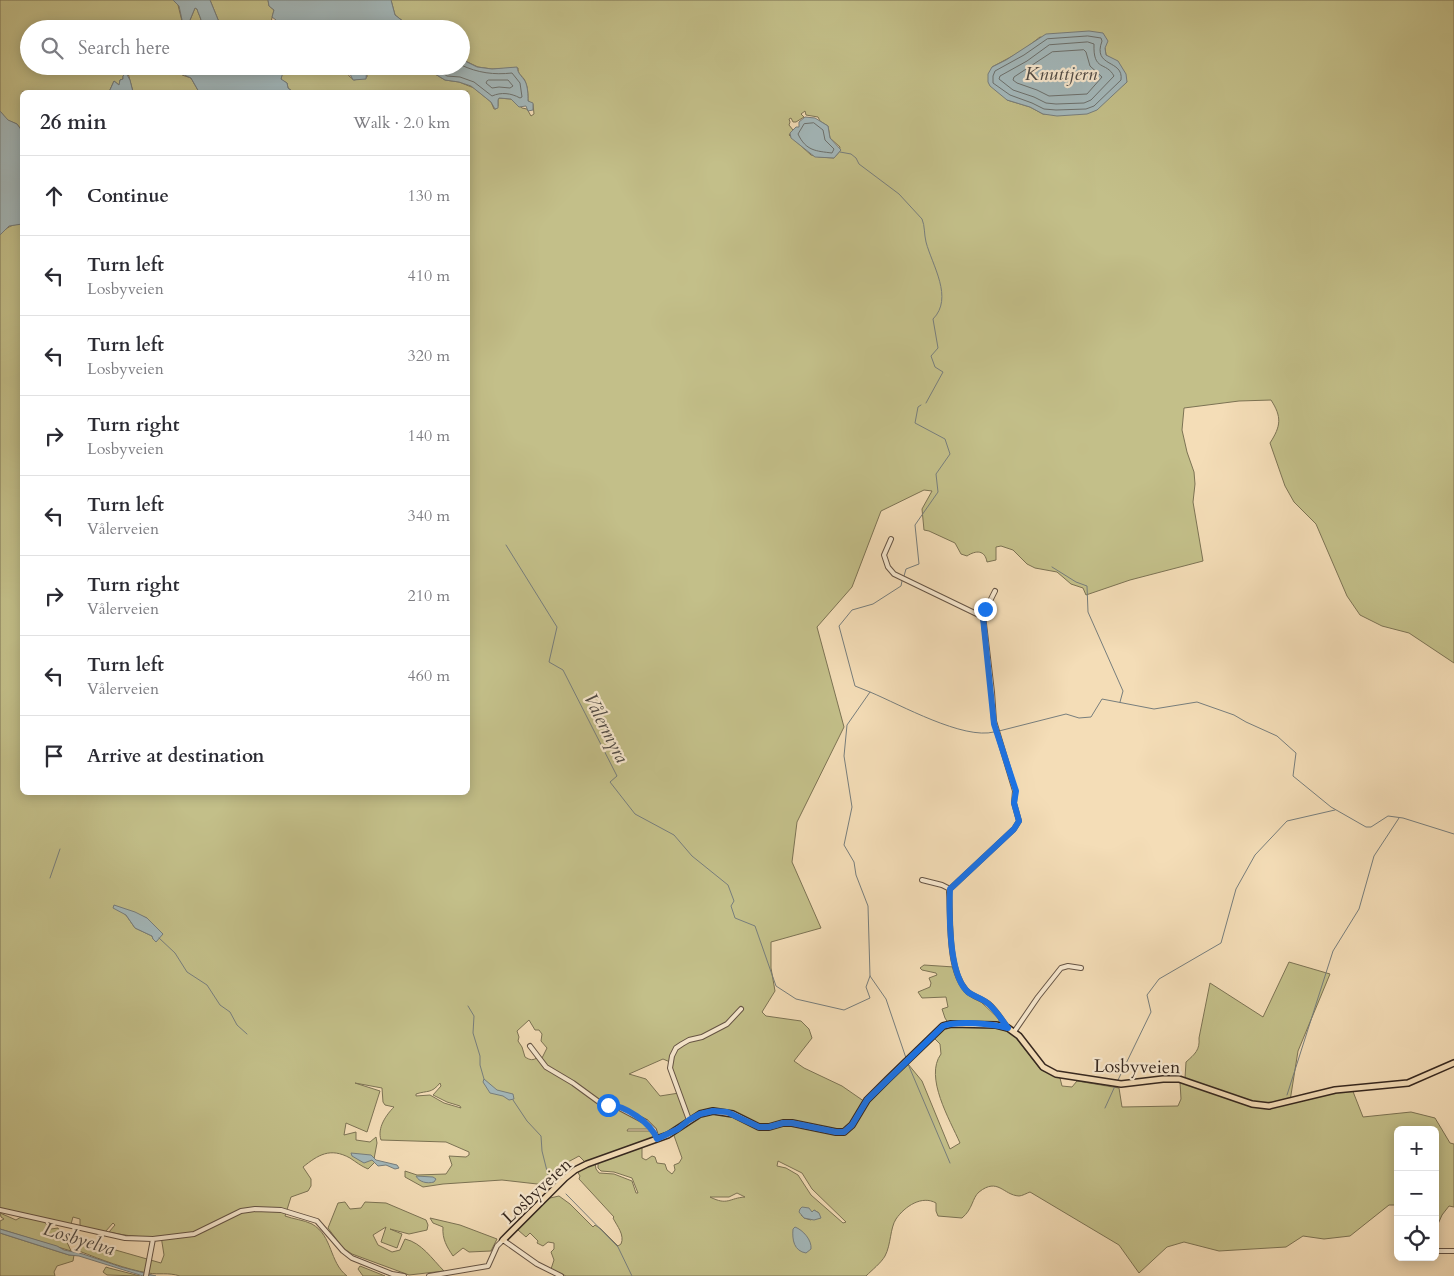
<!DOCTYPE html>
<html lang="en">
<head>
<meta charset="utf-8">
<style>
	body { margin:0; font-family:Cardo,serif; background:#f2f2f3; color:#2b2b33 }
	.controls { position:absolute; right:15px; bottom:15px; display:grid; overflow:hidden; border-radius:8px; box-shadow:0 2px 12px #0003 }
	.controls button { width:45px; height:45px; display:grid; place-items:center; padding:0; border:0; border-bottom:1px solid #e1e1e2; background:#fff; color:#2b2b33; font:25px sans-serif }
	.stop { position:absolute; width:15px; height:15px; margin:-11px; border:4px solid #1a73e8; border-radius:50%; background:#fff }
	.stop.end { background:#1a73e8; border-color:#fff; box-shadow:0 1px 5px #0008 }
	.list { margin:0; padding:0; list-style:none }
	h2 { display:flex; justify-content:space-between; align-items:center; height:65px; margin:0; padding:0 20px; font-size:21px }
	h2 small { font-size:16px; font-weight:400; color:#7c7c81 }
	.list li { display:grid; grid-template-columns:32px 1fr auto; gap:15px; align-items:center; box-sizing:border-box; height:80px; padding:0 20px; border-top:1px solid #e1e1e2 }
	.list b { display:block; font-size:19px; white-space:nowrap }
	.list p { margin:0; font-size:16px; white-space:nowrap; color:#7c7c81 }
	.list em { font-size:16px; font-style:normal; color:#7c7c81 }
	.icon { flex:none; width:28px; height:28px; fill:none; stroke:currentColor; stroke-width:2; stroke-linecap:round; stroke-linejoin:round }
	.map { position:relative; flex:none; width:1454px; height:1276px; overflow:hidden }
	.search { position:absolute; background:#fff; box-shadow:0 2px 12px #0003; left:20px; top:20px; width:450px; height:55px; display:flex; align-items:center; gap:12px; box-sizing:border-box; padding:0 18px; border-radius:28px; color:#7c7c81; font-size:19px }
	.panel { position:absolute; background:#fff; box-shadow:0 2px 12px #0003; left:20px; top:90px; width:450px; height:705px; border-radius:8px }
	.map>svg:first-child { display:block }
	.green { fill:#c3bf89; stroke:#7c7354; fill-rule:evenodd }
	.water { fill:#a3b8bb; stroke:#777e7d }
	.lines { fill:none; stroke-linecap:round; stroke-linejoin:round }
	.shore { stroke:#6c706d; stroke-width:1 }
	.stream { stroke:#777e7d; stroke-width:1 }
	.minor-casing { stroke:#655445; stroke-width:6 }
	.major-casing { stroke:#35271f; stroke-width:8 }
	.minor { stroke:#f8e9d0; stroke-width:4 }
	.major { stroke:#f4ddb7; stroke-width:5 }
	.route { stroke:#1a73e8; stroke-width:6 }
	.labels { text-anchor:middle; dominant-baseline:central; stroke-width:4.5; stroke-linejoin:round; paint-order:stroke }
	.street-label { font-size:18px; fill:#35271f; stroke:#f8e9d0 }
	.water-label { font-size:19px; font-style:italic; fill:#504b46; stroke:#f8e9d0 }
</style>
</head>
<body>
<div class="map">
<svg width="1454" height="1276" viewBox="0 0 1454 1276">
	<rect width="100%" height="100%" fill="#f4ddb7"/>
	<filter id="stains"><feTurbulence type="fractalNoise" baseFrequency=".004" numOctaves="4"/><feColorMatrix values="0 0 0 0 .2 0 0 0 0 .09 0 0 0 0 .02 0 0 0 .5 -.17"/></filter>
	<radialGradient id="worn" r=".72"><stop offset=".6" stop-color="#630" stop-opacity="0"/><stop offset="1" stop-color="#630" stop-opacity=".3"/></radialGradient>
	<path class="green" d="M 0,0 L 173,0 L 178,5 L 184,29 L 29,29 L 29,66 L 185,66 L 181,72 L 182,75 L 191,78 L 199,92 L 133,92 L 128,73 L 123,76 L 123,79 L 120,80 L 119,85 L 114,81 L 109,92 L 22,92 L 22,131 L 17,124 L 7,120 L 0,111 Z
		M 210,0 L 268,0 L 269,6 L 274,10 L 271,22 L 273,25 L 267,27 L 267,29 L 224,29 L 219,22 Z
		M 391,0 L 1454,0 L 1454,663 L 1409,633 L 1382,626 L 1360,615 L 1347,596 L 1316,524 L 1294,502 L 1285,486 L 1270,443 C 1281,426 1282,417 1271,400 L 1239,401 L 1184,408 L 1182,430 L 1187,452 L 1194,472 L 1195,484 L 1193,502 L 1203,561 L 1130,580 L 1086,595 L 1083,588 L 1071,584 L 1057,572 L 1035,568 L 1027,564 L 1013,550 L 1001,546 L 996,547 L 996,560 L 987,562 C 985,550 976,550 967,556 L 961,554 L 955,543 L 929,531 L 924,530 L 922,509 L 932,491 L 924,490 L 881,511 L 852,587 L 817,627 L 844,727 L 797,822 L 792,862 L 821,928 L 771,942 L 771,968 L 775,991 L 762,1012 L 766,1016 L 801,1021 L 809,1029 L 812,1038 L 794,1061 L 804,1068 L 842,1086 L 868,1104 L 908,1064 L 922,1081 L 950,1149 L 960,1143 C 950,1120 924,1077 941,1054 L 940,1044 L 934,1038 L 943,1029 L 950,1026 L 945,1018 L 942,1009 L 948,1007 L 946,997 L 922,998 L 918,992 L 930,987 L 931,983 L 929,978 L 937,975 L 936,973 L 922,970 L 920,968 L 924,965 L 954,967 L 959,981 L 966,994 L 981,1002 L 999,1019 L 999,1028 L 1013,1034 L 1041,1070 L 1060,1078 L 1062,1086 L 1072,1087 L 1077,1081 L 1119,1088 L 1122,1107 L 1178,1106 L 1181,1099 L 1180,1082 L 1185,1078 L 1186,1062 C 1195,1054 1200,1050 1199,1038 L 1210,983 L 1263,1017 L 1289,962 L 1330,974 L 1298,1051 L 1290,1101 L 1352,1089 L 1363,1117 L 1411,1112 L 1435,1118 L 1450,1143 L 1454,1144 L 1454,1207 L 1449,1206 L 1442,1215 L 1438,1224 L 1435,1224 L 1435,1130 L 1398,1130 L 1398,1205 L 1389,1205 L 1350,1236 L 1324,1239 L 1303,1236 L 1286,1247 L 1219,1251 L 1184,1242 L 1167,1247 L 1139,1273 L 1119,1245 L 1030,1192 C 1027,1193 1022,1196 1019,1196 C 1003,1195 998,1177 979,1192 C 972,1198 973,1209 962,1218 L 938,1216 L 936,1211 L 936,1203 C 922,1195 905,1206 896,1219 C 890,1228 891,1245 885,1256 C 881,1263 872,1270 866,1276 L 566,1276 L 551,1269 L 554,1260 L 551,1252 L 554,1249 L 554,1243 L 548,1242 L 543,1246 L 537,1243 L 538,1241 L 530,1233 L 526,1237 L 518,1230 L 550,1198 L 559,1196 L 570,1204 L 593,1227 L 595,1225 L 601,1229 L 618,1246 L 621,1244 C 625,1235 617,1226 613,1218 L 614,1217 L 579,1179 L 580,1176 L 577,1171 L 595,1163 L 596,1169 L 599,1173 L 614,1174 L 632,1181 L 636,1193 L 638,1193 L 632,1178 L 614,1172 L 601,1171 L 598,1168 L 598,1162 L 642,1146 L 642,1158 L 646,1160 L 652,1156 L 655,1157 L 657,1163 L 665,1164 L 667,1170 L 672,1174 L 675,1170 L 674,1165 L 679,1163 L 682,1158 L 672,1130 L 657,1136 L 654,1129 L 628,1129 L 627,1131 L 652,1131 L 655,1137 L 586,1163 L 579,1156 L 568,1162 L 573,1166 L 572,1169 L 559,1180 L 551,1180 L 546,1185 L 502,1180 L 443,1184 L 423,1187 L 405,1177 L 405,1171 L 417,1175 L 446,1174 L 452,1165 L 449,1156 L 466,1157 L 469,1155 L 469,1152 L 446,1142 L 381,1140 C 377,1128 386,1115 394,1107 L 385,1105 L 383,1102 L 382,1088 L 355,1083 L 380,1091 L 367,1132 L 346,1123 L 344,1135 L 356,1132 L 356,1140 L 370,1142 L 376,1137 L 377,1143 L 374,1159 L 375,1162 L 368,1169 C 361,1166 356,1162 350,1158 C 330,1147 318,1155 303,1167 L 311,1179 L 311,1186 L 308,1191 L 291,1197 L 285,1216 C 293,1219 304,1220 312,1224 C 333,1236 329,1262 347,1276 L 180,1276 C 167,1272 160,1275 148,1273 C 125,1269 102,1260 79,1251 L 84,1241 L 161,1263 L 164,1255 L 161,1236 C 143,1238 127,1236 109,1232 L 115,1225 L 113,1223 L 105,1232 L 80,1226 L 80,1219 L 73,1217 L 71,1224 L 0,1208 L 0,235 C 7,227 12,224 22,224 L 22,792 L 468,792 L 468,92 L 293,92 L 288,88 L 287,83 L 281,80 L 282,72 L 285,66 L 346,66 L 349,76 L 354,80 L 367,77 L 367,66 L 421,66 L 435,74 L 445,80 L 459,82 L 474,88 L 491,102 L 494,109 L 496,109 L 498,106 L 498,98 L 511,99 L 522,108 L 527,109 L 531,116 L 534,114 L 533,104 L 528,101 C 528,94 528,86 524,79 C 520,74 518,74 518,68 L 492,69 L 478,67 L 461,59 L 461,29 L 413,29 L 395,15 ZM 1040,37 L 1105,48 L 1106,55 L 1110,58 L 1127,82 L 1117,90 L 1068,114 L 1043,114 L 1030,107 L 1007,100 L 992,67 L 1022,51 ZM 805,111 L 806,115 L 818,117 L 820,121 L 828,126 L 830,138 L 840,147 L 839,152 L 834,158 L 819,157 L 811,155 L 789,135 L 793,130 L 789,125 L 790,122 L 789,119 L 791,118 L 793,122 L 796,122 L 804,117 L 801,114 ZM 114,906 L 147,918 L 162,934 L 156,941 L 153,939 L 152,936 L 135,928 L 126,915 ZM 529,1020 L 535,1030 L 539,1030 L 542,1034 L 541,1041 L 547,1048 L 542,1058 L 540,1059 L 538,1057 C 533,1061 530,1060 525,1057 L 522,1047 L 518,1041 L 519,1037 L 517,1031 ZM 663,1059 L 670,1062 L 679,1093 L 660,1096 L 646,1079 L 629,1074 ZM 440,1083 L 441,1086 L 433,1095 L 447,1102 L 460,1106 L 461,1108 L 444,1103 L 430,1095 L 416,1096 L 416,1094 C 428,1090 431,1094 440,1083 ZM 778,1161 L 802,1173 L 812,1189 L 846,1222 L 843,1223 L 811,1195 L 798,1175 L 786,1168 L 777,1166 ZM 737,1193 L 745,1197 C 729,1198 728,1206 710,1197 L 729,1197 ZM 809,1210 L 812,1213 L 814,1210 L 819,1213 L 811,1220 L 804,1218 L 801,1215 Z
		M 195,8 L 197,9 C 199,16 204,22 200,29 L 191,29 L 190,20 Z
		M 345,1202 L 350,1209 L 361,1208 L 365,1202 L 386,1203 L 426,1220 L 428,1225 L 427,1230 L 409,1234 L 390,1229 L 402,1234 L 397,1248 L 381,1242 L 386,1227 L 373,1235 L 378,1245 L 392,1252 L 400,1250 L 405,1239 C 422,1243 432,1259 444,1271 L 409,1275 L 352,1254 L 343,1248 L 328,1228 L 338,1203 Z
		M 0,1213 L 16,1220 L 21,1217 L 43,1221 L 51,1229 L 58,1228 L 64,1241 L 67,1242 L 71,1251 L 0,1229 L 0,1221 L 4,1219 L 1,1217 Z
		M 430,1218 L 460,1225 L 497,1239 L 491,1251 L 469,1252 L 463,1248 L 453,1256 C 447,1247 442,1239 443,1227 L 433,1223 Z
		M 0,1233 L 69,1255 L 74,1255 L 73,1261 L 57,1266 L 54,1272 L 55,1276 L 0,1276 Z
		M 360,1266 L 385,1276 L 363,1276 L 358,1269 Z
		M 106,1267 L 109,1268 L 140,1276 L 107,1275 L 103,1272 Z"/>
	<path class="water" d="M 173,0 L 210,0 L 219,22 L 224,29 L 200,29 C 204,22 199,16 197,9 L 195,8 L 190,20 L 191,29 L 184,29 L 179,6 Z
		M 268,0 L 391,0 L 395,15 L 413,29 L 286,29 L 287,27 L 282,22 L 281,29 L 267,29 L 267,27 L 275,25 L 276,20 L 272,17 L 274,10 L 269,6 Z
		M 1089,31 L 1103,33 L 1108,41 L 1105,48 L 1106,55 L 1118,61 L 1126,74 L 1127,82 L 1097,110 L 1087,114 L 1057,116 L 1043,114 L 1030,107 L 1007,100 L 990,86 L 988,82 L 988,74 L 992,67 L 1006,60 L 1046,34 Z
		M 461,59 L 477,67 L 492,69 L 517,67 C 518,74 521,75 525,81 C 528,87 528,95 528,101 L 533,103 L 533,110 L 528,111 L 526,106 L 519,107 L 511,99 L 499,98 L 498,100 L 498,108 L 495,109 L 491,102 L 471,86 L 459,82 L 445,80 L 435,74 L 421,66 L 461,66 Z
		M 185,66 L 285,66 L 281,79 L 287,83 L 288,88 L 293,92 L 199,92 L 191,78 L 182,74 Z
		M 346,66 L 367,66 L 366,79 L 353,80 Z
		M 126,73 L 130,80 L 133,92 L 109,92 L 114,81 L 119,85 L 120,80 L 123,79 L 123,76 Z
		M 0,111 L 8,120 L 17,124 L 22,131 L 22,224 L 9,226 L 0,235 Z
		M 805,117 L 815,118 L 828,126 L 830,138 L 841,150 L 834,158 L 815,157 L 791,138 L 790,133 L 796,127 L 799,127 L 799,122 Z
		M 114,905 L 135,912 L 147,918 L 163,934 L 156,942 L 153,939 L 152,936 L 135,928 L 126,915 L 113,908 Z
		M 484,1079 L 497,1090 L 513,1094 L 514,1099 L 509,1100 L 503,1096 L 490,1093 L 483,1082 Z
		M 351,1153 L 371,1155 L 376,1160 L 397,1165 L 399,1168 L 395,1169 L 386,1165 L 378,1166 L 372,1160 L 364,1163 L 352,1156 Z
		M 416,1176 L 433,1177 L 436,1179 L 434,1182 C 427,1184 419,1182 416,1176 Z
		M 802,1207 L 809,1208 L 812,1212 L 814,1210 L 819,1213 L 821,1218 L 814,1220 L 804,1218 L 799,1212 L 800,1209 Z
		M 795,1227 C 803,1230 812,1240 811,1249 L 806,1253 C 794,1251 792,1240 793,1229 Z
		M 0,1229 L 57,1246 L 64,1250 L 83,1254 L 121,1267 L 156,1276 L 143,1276 L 79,1256 L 69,1255 L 0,1233 Z"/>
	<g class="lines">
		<path class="shore" d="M 1088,36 L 1101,38 L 1102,41 C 1092,68 1124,59 1121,80 L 1094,106 L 1086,109 L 1056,110 L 1044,109 L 1032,103 L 1010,95 L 993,83 L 993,76 L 995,71 L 1024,55 L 1047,39 Z
			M 1088,42 L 1094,44 C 1093,72 1106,61 1114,76 L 1091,100 L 1084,103 L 1056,104 L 1046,103 L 1034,97 L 1013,90 L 999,79 L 1000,76 L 1027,61 L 1049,45 Z
			M 1084,50 L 1086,52 L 1090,66 L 1102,77 L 1087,94 L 1049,96 L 1037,90 L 1017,83 L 1013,80 L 1014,77 L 1052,52 Z
			M 432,66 L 447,76 L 460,77 L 474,82 L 492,96 C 501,92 511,93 520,98 L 522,97 L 520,83 L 512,73 C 494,75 478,73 461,65
			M 489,80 L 508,80 L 513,86 L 510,88 L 499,87 L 492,88 L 486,83 L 487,81 Z
			M 814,123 L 823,130 L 825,140 L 834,149 L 832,153 C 816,151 806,151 798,134 L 804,124 Z"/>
		<path class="stream" d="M 840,152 L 851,154 L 856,158 L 859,164 L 899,194 L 922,219 C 925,226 924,234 926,242 C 932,265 954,298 933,319 L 938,348 L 931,356 L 935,367 L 943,372 L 926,403
			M 506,545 L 557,627 L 549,662 L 563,670 L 617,776 L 610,782 L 635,814 L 674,835 L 692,856 L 728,885 L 734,901 L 731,906 L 735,918 L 755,926 L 776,986 L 796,999 L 844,1010 L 870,998 L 866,987 L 870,976
			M 1052,567 L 1076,582 L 1087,586 L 1088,612 L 1123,691 L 1120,702
			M 904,576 L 906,569 L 919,564 L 915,525 L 938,492 L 936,474 L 950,454 L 945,439 L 915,423 L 918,407 L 921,405
			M 870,692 L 855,686 L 839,626 L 852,610 L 873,604 L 901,586 L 902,581
			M 999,731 L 1066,714 L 1079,718 L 1091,717 L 1102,699 L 1154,709 L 1197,702 L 1234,715 L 1246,722 L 1277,736 L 1296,753 L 1293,776 L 1331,807 L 1366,827 L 1371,827 L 1388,816 L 1403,818 L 1454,834
			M 50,878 L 60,849
			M 159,938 L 175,953 L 187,972 L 207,985 L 220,1005 L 230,1012 L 237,1025 L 247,1034
			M 468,1006 L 474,1016 L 473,1033 L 480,1056 L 480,1065 L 484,1079
			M 906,1058 L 886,999 L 870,976 L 868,906 L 856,875 L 854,862 L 844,845 L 852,807 L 844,756 L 847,725 L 870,692 C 901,705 963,740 994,732
			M 908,1064 L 950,1163
			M 1118,1080 L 1151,1012 L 1147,995 L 1159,979 L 1221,943 L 1236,889 L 1255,855 L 1287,821 L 1335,810
			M 1287,1095 L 1333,951 L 1359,909 L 1374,856 L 1399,818
			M 513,1100 L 527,1121 L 541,1136 L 542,1151 L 548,1175
			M 1105,1108 L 1115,1086
			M 566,1194 L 618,1247 L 632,1276"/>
		<defs>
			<path id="minor" d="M 891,539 L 884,555 L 888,567 L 894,574 L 983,617
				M 995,591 L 983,615 L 992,692 L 994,721 L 1015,791 L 1014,803 L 1019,821 L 1014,829 L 950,889 L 949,892 C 951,919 947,968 966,990 C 972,997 982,998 989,1004 C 996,1010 1002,1020 1008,1028
				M 922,880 L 942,885 L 950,889
				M 1014,1032 L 1038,997 L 1061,968 L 1068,966 L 1081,968
				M 530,1046 L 546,1067 L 573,1083 L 599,1102 L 614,1105 L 646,1122 L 654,1130 L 657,1139
				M 689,1120 L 670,1068 L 672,1056 L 676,1048 L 682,1044 L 689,1040 L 702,1037 L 727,1024 L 741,1009
				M 0,1210 L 125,1238 L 153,1239 L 194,1234 L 241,1211 L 255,1209 L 281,1210 L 317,1221 L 343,1251 L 352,1258 L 392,1274 L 404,1276
				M 1435,1251 L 1454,1251
				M 146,1276 L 153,1239
				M 429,1276 L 488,1266 L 497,1246 L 503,1240 L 537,1264 L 561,1276"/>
			<path id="major" d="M 503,1240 L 565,1178 L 575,1170 L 587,1164 L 668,1135 L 700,1114 L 713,1111 L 733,1114 L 759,1127 L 769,1127 L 783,1123 L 792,1123 L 836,1132 L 844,1132 L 852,1125 L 867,1100 L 888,1079 L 943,1026 L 951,1024 L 996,1025 L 1008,1028 L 1019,1036 L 1043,1067 L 1056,1074 L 1121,1084 L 1163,1079 L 1179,1079 L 1252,1104 L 1269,1106 L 1335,1090 L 1408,1083 L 1454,1063"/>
		</defs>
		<use href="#minor" class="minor-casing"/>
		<use href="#major" class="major-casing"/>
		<use href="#minor" class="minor"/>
		<use href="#major" class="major"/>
	</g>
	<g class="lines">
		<path class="route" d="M 608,1105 C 625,1105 651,1123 657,1139 L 678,1129 L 689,1120 L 700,1114 L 713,1111 L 727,1112 L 759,1127 L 769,1127 L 783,1123 L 792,1123 L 836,1132 L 844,1132 L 852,1125 L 867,1100 L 943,1026 C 959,1020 992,1024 1008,1028 C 1001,1019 995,1008 986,1002 C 980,997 971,996 966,990 C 949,972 949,914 950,889 L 1014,829 L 1019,821 L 1014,803 L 1016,791 L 994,724 L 983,618 L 985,609"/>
	</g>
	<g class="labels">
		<g class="street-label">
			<text transform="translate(1137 1067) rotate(1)">Losbyveien</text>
			<text transform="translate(537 1191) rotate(-43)">Losbyveien</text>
		</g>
		<g class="water-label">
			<text x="1061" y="74">Knuttjern</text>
			<text transform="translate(606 728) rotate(63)">Vålermyra</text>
			<text transform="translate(79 1239) rotate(17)">Losbyelva</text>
		</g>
	</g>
	<rect width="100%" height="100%" filter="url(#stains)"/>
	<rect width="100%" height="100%" fill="url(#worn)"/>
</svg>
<div class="controls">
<button>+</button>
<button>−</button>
<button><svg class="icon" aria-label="locate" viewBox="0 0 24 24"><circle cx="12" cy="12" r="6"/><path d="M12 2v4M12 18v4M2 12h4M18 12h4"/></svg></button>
</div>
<div class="stop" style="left:608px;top:1105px"></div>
<div class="stop end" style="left:985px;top:609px"></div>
<div class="search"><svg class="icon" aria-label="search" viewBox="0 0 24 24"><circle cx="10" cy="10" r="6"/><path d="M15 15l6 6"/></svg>Search here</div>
<section class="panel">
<h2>26 min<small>Walk · 2.0 km</small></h2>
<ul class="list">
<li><svg class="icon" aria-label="ahead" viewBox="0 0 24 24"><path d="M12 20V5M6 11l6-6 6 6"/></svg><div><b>Continue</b></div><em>130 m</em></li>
<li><svg class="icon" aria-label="left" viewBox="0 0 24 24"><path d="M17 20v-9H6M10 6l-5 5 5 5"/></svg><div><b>Turn left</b><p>Losbyveien</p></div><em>410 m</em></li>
<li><svg class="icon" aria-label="left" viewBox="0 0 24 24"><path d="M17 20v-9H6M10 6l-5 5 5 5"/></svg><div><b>Turn left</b><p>Losbyveien</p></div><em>320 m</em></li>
<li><svg class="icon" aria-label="right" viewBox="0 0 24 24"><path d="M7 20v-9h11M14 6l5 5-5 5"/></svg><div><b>Turn right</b><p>Losbyveien</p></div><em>140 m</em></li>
<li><svg class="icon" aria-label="left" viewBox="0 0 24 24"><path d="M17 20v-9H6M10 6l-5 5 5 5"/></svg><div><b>Turn left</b><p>Vålerveien</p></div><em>340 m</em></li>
<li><svg class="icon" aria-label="right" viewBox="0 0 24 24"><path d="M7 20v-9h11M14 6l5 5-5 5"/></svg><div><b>Turn right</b><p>Vålerveien</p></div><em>210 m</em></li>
<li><svg class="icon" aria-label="left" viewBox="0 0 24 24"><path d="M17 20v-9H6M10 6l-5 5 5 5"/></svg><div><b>Turn left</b><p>Vålerveien</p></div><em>460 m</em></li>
<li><svg class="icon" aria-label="arrive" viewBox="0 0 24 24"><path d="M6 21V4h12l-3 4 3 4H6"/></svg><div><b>Arrive at destination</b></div></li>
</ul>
</section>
</div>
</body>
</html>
